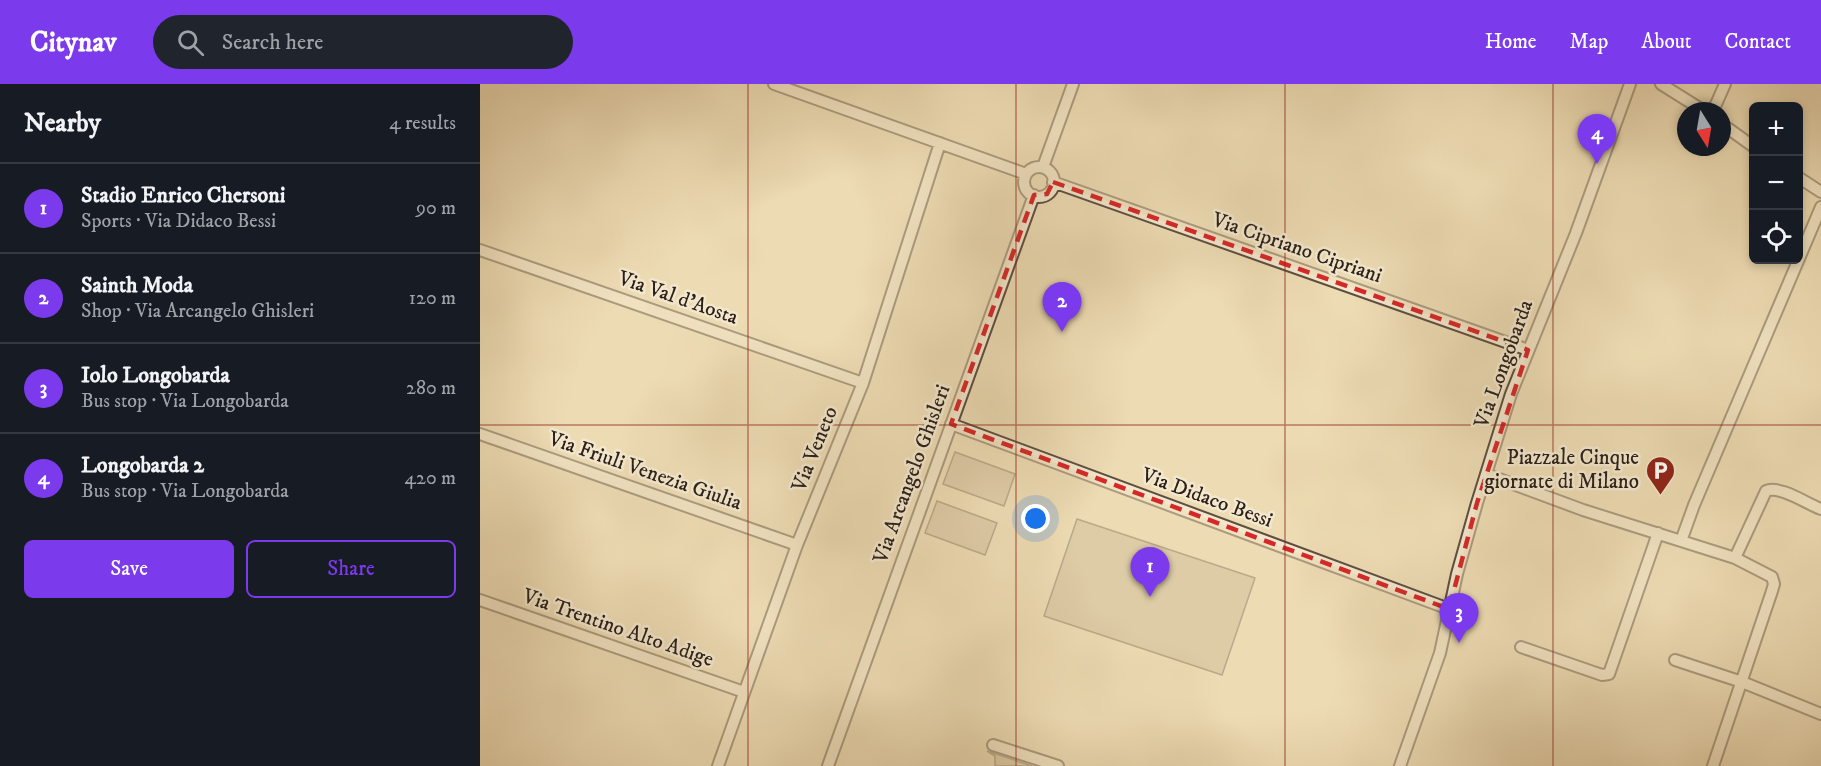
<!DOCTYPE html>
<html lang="en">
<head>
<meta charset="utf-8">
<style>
	body { margin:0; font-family:"IM FELL DW Pica",serif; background:#20242c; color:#f1f3f6 }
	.controls { position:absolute; right:18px; top:18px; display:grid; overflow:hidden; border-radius:9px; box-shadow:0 3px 9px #0003 }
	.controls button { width:54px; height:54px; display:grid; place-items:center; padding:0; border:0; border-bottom:2px solid #363941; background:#171b24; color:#f1f3f6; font:30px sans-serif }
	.compass { position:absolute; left:1197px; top:18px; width:54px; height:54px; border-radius:50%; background:#171b24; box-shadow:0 3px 9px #0003; rotate:169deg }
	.you { position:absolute; left:556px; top:435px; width:21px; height:21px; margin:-15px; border:4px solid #fff; border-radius:50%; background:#1a73e8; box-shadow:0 0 0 9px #1a73e833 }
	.badge { display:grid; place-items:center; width:39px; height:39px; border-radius:50%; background:#7c3aed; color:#fff; font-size:20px; font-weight:700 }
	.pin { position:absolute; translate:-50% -50px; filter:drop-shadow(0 2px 3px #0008) }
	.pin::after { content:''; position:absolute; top:32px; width:21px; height:18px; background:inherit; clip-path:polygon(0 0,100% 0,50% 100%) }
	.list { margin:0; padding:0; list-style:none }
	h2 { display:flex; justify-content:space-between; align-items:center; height:78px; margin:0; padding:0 24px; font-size:26px }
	h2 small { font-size:20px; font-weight:400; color:#9ea1a6 }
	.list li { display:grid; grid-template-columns:39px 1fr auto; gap:18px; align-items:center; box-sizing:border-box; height:90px; padding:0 24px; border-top:2px solid #363941 }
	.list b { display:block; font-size:22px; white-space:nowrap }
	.list p { margin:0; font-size:20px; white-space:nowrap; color:#9ea1a6 }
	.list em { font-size:20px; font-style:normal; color:#9ea1a6 }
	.actions { display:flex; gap:12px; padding:18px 24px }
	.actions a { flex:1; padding:14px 0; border:2px solid #7c3aed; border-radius:9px; text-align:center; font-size:21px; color:#7c3aed }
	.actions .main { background:#7c3aed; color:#fff }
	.icon { flex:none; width:33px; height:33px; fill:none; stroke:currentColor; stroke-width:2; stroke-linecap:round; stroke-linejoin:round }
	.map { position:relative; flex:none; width:1341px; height:682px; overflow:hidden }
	header { display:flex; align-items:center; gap:36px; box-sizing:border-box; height:84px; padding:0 30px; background:#7c3aed; color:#fff }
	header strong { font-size:28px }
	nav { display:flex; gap:33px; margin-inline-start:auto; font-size:21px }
	.search { width:420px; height:54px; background:#20242c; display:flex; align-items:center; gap:15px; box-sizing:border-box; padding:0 21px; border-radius:33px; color:#9ea1a6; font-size:22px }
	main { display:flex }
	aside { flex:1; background:#171b24 }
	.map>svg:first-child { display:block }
	.green { fill:#cb9; stroke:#7c6e59; stroke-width:1.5 }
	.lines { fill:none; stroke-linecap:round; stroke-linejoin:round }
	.street-casing { stroke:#5c4f40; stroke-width:14 }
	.street { stroke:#f3e8ce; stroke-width:10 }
	.marked { fill:none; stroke:#d62828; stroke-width:4.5; stroke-dasharray:12 8; stroke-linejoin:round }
	.grid { fill:none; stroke:#8f2418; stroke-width:1.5; stroke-opacity:0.55 }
	.labels { text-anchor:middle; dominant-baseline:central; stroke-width:5; stroke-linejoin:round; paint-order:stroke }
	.street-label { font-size:21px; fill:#2b2019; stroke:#f3e8ce }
	.poi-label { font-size:21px; fill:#2b2019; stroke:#f3e8ce; text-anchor:end }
</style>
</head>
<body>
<header>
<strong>Citynav</strong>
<div class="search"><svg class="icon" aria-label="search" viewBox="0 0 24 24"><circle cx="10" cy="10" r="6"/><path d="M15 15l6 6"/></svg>Search here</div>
<nav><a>Home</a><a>Map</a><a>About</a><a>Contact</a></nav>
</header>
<main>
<aside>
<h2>Nearby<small>4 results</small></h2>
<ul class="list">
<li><span class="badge">1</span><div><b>Stadio Enrico Chersoni</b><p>Sports · Via Didaco Bessi</p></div><em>90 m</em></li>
<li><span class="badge">2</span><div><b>Sainth Moda</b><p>Shop · Via Arcangelo Ghisleri</p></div><em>120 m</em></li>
<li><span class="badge">3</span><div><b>Iolo Longobarda</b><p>Bus stop · Via Longobarda</p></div><em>280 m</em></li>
<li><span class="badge">4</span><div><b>Longobarda 2</b><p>Bus stop · Via Longobarda</p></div><em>420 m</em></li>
</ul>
<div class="actions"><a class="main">Save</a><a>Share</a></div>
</aside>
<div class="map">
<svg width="1341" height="682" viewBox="0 0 1341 682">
	<rect width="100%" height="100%" fill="#eddbb3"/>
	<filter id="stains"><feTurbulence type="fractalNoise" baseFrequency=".00333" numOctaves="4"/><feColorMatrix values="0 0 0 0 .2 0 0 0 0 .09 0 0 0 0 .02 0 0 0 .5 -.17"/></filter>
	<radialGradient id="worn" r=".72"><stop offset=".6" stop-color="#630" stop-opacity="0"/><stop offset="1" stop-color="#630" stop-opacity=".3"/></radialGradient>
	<path class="green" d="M 475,368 L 535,390 L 524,422 L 463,400 Z
		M 457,417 L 517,439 L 505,471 L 445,449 Z
		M 597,435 L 775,494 L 742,591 L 564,532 Z
		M 507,667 L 552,682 L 515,682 L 515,672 Z"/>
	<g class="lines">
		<defs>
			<path id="street" d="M 294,0 L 546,90
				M 1181,0 L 1224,27
				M 1233,27 L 1245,0
				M 1242,40 L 1274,63
				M 563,83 L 593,0
				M544 98a15 15 0 1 1 30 0a15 15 0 1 1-30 0Z
				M 1318,93 L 1341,108
				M 573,98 L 1048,266
				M 0,166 L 383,299
				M 471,340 L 969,525
				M 0,350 L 317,461
				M 1006,390 L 1103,426 L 1255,474 L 1292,493 L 1294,500 L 1292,507 L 1233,682
				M 1201,457 L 1214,421 L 1341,123
				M 1255,474 L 1286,407 C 1300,401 1327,420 1341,425
				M 0,516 L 264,608
				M 1041,563 L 1122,591 L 1129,590 L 1178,449
				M 1195,576 L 1262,598 L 1341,630
				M 513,661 L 578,682
				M 238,682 L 317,461 L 383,299 L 460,59
				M 348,682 L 554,111
				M 920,682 L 960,569 L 977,490 L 997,419 L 1031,310 L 1096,149 L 1150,0"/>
		</defs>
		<use href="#street" class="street-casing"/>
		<use href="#street" class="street"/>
	</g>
	<path d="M0 0H1341V682H0ZM 573,98 L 1048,266 L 997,419 L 969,525 L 471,340 L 554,111 L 567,110 Z" fill="#eddbb3" fill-opacity=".55" fill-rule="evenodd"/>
	<path class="marked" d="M 573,98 L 1048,266 L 997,419 L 969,525 L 471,340 L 554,111 L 567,110 Z"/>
	<path class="grid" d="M 268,0 L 268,682M 536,0 L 536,682M 805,0 L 805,682M 1073,0 L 1073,682M 0,341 L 1341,341"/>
	<defs>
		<symbol id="parking-pin" viewBox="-11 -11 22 30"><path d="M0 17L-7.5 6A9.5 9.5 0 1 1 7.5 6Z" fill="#8f2418" stroke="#f3e8ce"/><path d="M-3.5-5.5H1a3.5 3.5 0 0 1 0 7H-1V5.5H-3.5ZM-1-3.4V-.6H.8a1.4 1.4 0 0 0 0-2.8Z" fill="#fff"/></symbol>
	</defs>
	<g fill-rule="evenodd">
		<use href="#parking-pin" x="1164" y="370" width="33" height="45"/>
	</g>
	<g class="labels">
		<g class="street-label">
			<text transform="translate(817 164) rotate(19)">Via Cipriano Cipriani</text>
			<text transform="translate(198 214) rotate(19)">Via Val d'Aosta</text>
			<text transform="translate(1024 280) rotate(-70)">Via Longobarda</text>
			<text transform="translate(335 365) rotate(-68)">Via Veneto</text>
			<text transform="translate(165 387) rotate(19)">Via Friuli Venezia Giulia</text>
			<text transform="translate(432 390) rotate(-70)">Via Arcangelo Ghisleri</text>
			<text transform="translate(727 414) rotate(20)">Via Didaco Bessi</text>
			<text transform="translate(138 544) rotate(19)">Via Trentino Alto Adige</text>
		</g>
		<g class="poi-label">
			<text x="1159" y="374">Piazzale Cinque<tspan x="1159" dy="24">giornate di Milano</tspan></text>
		</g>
	</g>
	<rect width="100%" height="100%" filter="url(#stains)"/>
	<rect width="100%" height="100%" fill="url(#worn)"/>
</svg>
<div class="controls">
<button>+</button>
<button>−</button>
<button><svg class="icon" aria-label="locate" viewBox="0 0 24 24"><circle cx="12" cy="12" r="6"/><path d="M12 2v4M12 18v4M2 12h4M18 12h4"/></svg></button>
</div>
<svg class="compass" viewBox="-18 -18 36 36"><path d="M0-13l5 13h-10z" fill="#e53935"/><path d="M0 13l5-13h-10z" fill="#9ea1a6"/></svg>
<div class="you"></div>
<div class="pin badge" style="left:670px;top:513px">1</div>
<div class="pin badge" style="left:582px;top:248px">2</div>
<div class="pin badge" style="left:979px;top:559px">3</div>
<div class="pin badge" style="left:1117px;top:80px">4</div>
</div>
</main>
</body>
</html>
